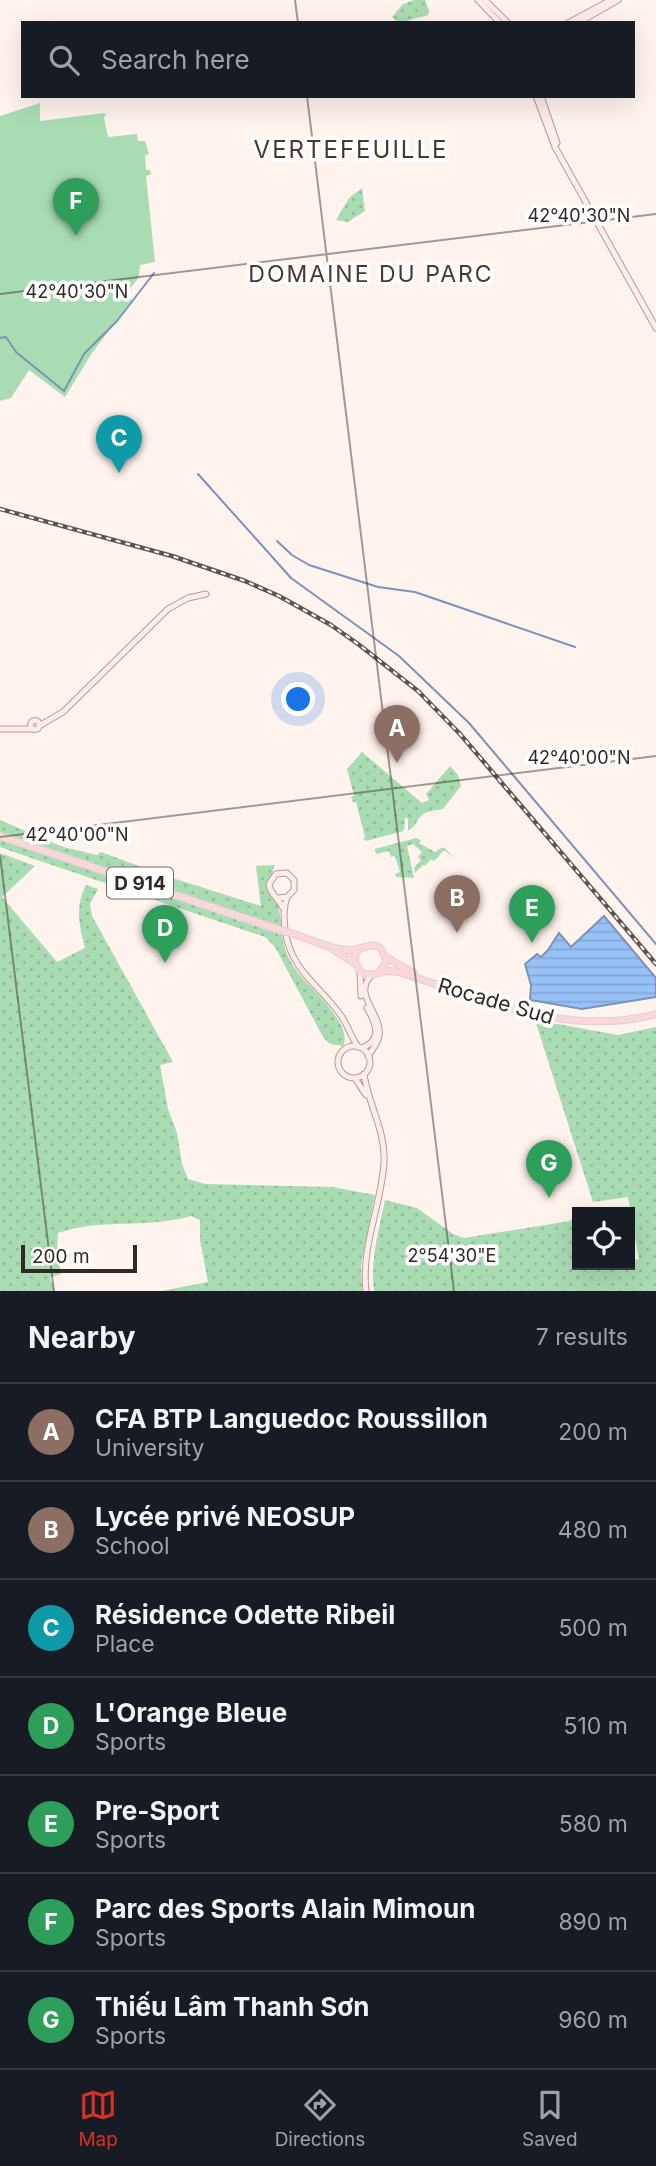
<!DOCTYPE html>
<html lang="en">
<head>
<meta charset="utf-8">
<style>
	body { margin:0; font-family:Inter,sans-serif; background:#20242c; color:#f1f3f6 }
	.controls { position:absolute; right:21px; bottom:21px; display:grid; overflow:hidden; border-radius:0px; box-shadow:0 7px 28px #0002 }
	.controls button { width:63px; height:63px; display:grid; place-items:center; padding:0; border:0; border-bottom:2px solid #363941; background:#171b24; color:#f1f3f6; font:35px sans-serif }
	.scale { position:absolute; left:21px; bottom:18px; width:116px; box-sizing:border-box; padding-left:7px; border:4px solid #332924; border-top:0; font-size:19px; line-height:24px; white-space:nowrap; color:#332924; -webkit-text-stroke:5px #fff; paint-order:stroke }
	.you { position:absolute; left:299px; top:700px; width:24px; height:24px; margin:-18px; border:5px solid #fff; border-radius:50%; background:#1a73e8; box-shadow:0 0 0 10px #1a73e833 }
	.badge { display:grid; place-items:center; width:46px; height:46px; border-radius:50%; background:#d93025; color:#fff; font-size:23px; font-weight:700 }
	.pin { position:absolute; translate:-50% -58px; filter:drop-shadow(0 2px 4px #0008) }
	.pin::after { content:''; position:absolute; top:37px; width:24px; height:21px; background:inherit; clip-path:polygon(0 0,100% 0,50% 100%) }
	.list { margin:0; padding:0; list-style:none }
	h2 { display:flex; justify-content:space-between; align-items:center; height:91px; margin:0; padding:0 28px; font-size:30px }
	h2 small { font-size:23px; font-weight:400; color:#9ea1a6 }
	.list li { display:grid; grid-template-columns:46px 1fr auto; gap:21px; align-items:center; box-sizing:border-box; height:98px; padding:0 28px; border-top:2px solid #363941 }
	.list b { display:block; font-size:26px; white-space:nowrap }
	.list p { margin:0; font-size:23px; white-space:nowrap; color:#9ea1a6 }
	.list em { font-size:23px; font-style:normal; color:#9ea1a6 }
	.icon { flex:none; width:38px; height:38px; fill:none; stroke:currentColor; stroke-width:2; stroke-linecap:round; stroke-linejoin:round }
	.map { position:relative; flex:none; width:656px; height:1291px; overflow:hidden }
	.search { position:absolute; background:#171b24; box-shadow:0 7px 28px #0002; left:21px; right:21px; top:21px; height:77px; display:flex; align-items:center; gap:18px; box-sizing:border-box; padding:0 24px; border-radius:0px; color:#9ea1a6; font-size:26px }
	.sheet { height:777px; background:#171b24 }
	nav { display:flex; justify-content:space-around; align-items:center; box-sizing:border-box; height:98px; border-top:2px solid #363941; background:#171b24; font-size:19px; color:#9ea1a6 }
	nav a { display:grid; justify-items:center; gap:4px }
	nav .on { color:#d93025 }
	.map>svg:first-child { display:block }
	.grass { fill:url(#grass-dots) }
	.garden { fill:#a9dcb3 }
	.water { fill:url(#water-rules); stroke:#7a93b8; stroke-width:2 }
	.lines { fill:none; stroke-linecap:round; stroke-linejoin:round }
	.stream { stroke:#7a93b8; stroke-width:2 }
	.secondary-casing { stroke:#b79c90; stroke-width:7 }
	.primary-casing { stroke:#d6d4d3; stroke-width:8 }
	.secondary { stroke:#feebec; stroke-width:5 }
	.primary { stroke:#fdd6d9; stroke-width:6 }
	.rail-casing { stroke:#5e544f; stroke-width:4.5 }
	.rail { stroke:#fff; stroke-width:2; stroke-dasharray:5; stroke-linecap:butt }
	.primary-bridge-casing { stroke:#d6d4d3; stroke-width:8; stroke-linecap:butt }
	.primary-bridge { stroke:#fdd6d9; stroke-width:6 }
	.ticks { fill:none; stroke:#332924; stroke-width:2; stroke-opacity:0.45 }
	.labels { text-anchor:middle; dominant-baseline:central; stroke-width:7; stroke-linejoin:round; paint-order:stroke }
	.shield { fill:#fff; stroke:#706966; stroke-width:2 }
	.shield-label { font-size:19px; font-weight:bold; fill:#332924 }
	.street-label { font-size:21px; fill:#332924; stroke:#fff }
	.neighbourhood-label { font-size:23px; letter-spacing:2px; fill:#4d362c; stroke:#fff }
	.quarter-label { font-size:24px; letter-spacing:2px; fill:#4d362c; stroke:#fff }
	.ticks-label { font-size:18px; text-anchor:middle; fill:#332924; stroke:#fff; stroke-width:7; stroke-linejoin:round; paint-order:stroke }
</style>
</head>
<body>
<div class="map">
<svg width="656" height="1291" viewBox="0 0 656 1291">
	<defs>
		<pattern id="grass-dots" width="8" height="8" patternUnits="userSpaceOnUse" patternTransform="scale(1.75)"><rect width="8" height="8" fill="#a9dcb3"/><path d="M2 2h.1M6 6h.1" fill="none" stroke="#92bd9a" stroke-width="1.8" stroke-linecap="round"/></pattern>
		<pattern id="water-rules" width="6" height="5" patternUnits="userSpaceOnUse" patternTransform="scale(1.75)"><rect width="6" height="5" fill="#98c1f8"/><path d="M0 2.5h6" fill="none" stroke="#83a6d4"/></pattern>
	</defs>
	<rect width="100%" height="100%" fill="#fff3ee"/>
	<path class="grass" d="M 414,0 L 425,0 L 429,11 L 428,15 L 399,23 L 392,17 L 403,4 Z
		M 362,188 L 365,211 L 348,222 L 336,220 L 349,198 Z
		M 362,752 L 422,803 L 429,800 L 426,794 L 450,766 L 458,775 L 461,786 L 443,809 C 435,811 426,810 420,817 C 415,823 416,827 408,830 L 408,819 L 405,817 L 404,831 L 366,841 L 363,838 L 365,837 L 356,802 L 353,802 L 351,797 L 354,796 L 347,769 Z
		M 0,820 L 63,847 L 97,855 L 101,852 L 163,875 L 261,906 L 256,866 L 275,865 L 267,889 L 278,904 L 282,927 L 0,832 Z
		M 416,838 L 421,840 L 419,843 L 435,852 L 443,847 L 456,859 L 444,850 L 434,861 L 431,859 L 425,866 L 423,865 L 415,873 L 414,868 L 421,860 L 418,857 L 422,852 L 413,844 L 407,846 L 414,878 L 396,877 L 395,874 L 400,872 L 395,856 L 391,857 L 389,851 L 376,854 L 375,849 Z
		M 0,840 L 282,935 C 284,948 288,959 296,970 C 309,988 354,1024 343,1046 L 330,1044 L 323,1037 L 275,947 L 265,937 L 37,860 L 0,847 Z
		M 0,853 L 35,866 L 2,897 L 57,962 L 85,948 C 79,925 75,906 86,885 L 98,889 L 90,904 L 92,916 L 173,1062 L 160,1065 L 168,1109 L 177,1133 L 182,1164 L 188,1179 L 205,1184 L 333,1187 L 375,1195 L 361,1265 L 362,1291 L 161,1291 L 208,1282 L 200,1240 L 200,1220 L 191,1216 C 148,1229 100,1218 58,1233 L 57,1252 L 61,1274 L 50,1278 L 55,1291 L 0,1291 Z
		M 535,1020 L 618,1035 L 656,1027 L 656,1291 L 374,1291 C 370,1260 379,1230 385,1200 L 417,1208 L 453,1234 L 464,1238 L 570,1221 L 573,1217 L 577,1216 L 577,1265 L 595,1265 L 598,1268 L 630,1265 L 630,1261 L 639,1259 L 628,1197 L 593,1202 Z"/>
	<path class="garden" d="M 40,103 L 40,121 L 104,113 L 106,114 L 104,118 L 108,137 L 137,134 L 138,141 L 145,141 L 149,154 L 145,155 L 146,170 L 150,170 L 151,174 L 146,176 L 155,262 L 140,265 L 139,277 L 126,294 L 132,300 L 92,353 L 65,397 L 29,370 L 11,398 L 0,401 L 0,116 Z"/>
	<path class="water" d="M 604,916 L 656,978 L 656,997 L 582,1009 L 530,1000 L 531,985 L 525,964 L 537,954 L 541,957 L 548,950 L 559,933 L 571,947 Z"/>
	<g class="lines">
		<path class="stream" d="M 0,338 L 6,337 L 16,352 L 64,391 L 84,354 L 117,321 L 154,273
			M 198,474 L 291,578 L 399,656 L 469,723 L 656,944
			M 277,541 L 292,555 L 309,565 L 378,587 L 415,592 L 575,647"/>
		<defs>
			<path id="secondary" d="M 478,0 L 500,23
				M 485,0 L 508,23
				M 568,23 L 611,0
				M 578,23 L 618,0
				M 536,96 L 555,147 L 656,328
				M 541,96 L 557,143
				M30.5 725a4.5 4.5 0 1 1 9 0a4.5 4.5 0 1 1-9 0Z
				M 39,726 L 63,712 L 168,609 L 188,598 L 206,594
				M 0,729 L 33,729
				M 287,897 C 283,908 284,919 285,930 C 291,972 321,986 342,1017 C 348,1027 352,1038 358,1047
				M 278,898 L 287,897 L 294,890 L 294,880 L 287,873 L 276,874 L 269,884 C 270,894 279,899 283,908
				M 360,971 L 361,996
				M338 1062a16 16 0 1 1 32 0a16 16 0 1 1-32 0Z
				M 362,1048 C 383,1040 376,1023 367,1008
				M 368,1056 C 372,1049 378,1044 379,1036 C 383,1014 351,994 372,975
				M 364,1074 C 368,1104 386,1131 384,1163 C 381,1206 361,1247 366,1291
				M 355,1078 L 366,1095"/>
			<path id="primary" d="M 0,836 L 281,930
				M 297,935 C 313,941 333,950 351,950 C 363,950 378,937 384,955 C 387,961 385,965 381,970
				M 360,948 L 355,955 L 355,963 L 363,974 C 377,977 382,968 398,972 C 484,998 565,1038 656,1014
				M 334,950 L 354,963
				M 385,957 L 414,973"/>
		</defs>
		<use href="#secondary" class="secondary-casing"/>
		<use href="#primary" class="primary-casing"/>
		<use href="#secondary" class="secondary"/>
		<use href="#primary" class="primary"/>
		<defs>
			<path id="rail" d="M 0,509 L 172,556 L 245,581 L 279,596 L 331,625 L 358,644 L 418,691 L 460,734 L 656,964"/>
		</defs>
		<use href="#rail" class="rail-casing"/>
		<use href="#rail" class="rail"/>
		<defs>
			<path id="primary-bridge" d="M 281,930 L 297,935"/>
		</defs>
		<use href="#primary-bridge" class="primary-bridge-casing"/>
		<use href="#primary-bridge" class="primary-bridge"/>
	</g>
	<path class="ticks" d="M 295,0 L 298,23M 307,96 L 454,1291M 0,294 L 656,214M 0,837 L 656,756M 0,855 L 54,1291"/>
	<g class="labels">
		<rect class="shield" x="107" y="867.5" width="66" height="31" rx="5"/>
		<g class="shield-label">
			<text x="140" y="883">D 914</text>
		</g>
		<g class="street-label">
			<text transform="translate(496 1001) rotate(16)">Rocade Sud</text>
		</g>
		<g class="neighbourhood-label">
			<text x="371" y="274">DOMAINE DU PARC</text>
		</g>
		<g class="quarter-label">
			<text x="351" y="149">VERTEFEUILLE</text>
		</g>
	</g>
	<g class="ticks-label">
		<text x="579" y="222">42°40'30"N</text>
		<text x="77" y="298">42°40'30"N</text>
		<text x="579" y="764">42°40'00"N</text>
		<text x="77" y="841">42°40'00"N</text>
		<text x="452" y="1262">2°54'30"E</text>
	</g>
</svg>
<div class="controls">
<button><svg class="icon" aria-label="locate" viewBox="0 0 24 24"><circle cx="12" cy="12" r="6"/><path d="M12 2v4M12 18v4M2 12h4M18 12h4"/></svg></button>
</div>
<div class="scale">200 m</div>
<div class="you"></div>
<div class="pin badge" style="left:397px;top:763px;background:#8d6e63">A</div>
<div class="pin badge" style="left:457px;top:933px;background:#8d6e63">B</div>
<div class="pin badge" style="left:119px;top:473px;background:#0f9aa8">C</div>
<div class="pin badge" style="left:165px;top:963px;background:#2e9e5b">D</div>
<div class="pin badge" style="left:532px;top:943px;background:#2e9e5b">E</div>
<div class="pin badge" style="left:76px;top:236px;background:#2e9e5b">F</div>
<div class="pin badge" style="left:549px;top:1198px;background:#2e9e5b">G</div>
<div class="search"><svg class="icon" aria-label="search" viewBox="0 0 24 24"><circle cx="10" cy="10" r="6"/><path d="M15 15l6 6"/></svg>Search here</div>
</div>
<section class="sheet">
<h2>Nearby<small>7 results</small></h2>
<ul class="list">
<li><span class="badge" style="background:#8d6e63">A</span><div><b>CFA BTP Languedoc Roussillon</b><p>University</p></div><em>200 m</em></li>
<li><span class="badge" style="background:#8d6e63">B</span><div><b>Lycée privé NEOSUP</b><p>School</p></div><em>480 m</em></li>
<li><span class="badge" style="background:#0f9aa8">C</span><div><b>Résidence Odette Ribeil</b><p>Place</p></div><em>500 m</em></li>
<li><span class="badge" style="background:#2e9e5b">D</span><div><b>L'Orange Bleue</b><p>Sports</p></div><em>510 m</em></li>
<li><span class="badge" style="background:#2e9e5b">E</span><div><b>Pre-Sport</b><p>Sports</p></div><em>580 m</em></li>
<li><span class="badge" style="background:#2e9e5b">F</span><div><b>Parc des Sports Alain Mimoun</b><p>Sports</p></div><em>890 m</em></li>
<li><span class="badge" style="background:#2e9e5b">G</span><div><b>Thiếu Lâm Thanh Sơn</b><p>Sports</p></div><em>960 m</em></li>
</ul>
</section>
<nav>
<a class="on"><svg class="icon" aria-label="map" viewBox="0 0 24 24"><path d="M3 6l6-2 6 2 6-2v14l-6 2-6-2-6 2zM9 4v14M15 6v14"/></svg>Map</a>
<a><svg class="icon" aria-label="directions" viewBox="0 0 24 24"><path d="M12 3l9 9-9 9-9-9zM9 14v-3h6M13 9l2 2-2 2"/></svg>Directions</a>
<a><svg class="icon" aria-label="saved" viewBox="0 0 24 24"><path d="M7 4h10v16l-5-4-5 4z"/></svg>Saved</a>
</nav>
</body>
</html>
